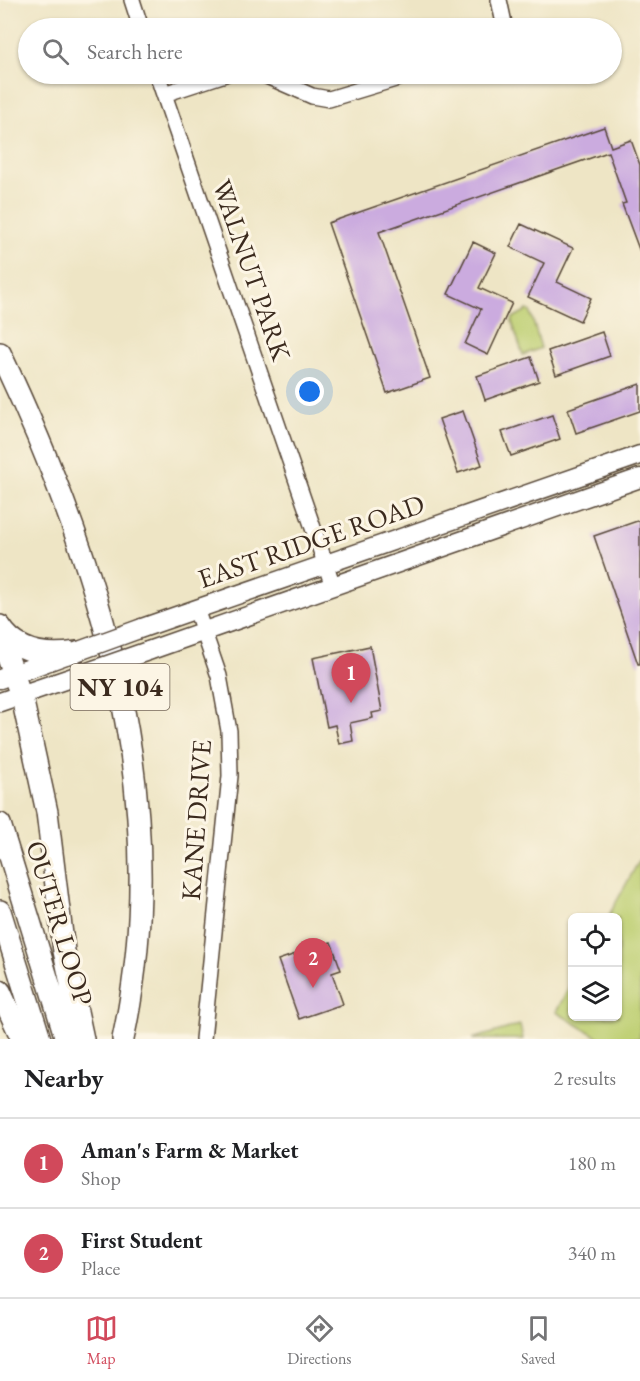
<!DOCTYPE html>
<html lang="en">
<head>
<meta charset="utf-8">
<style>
	body { margin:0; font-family:"EB Garamond",serif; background:#f6f6f6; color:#202124 }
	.controls { position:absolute; right:18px; bottom:18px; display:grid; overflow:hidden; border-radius:9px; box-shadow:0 2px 4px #0004 }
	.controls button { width:54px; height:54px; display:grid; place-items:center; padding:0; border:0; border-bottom:2px solid #e0e0e0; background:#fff; color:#202124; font:30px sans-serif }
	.you { position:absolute; left:310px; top:392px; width:21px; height:21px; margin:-15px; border:4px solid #fff; border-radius:50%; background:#1a73e8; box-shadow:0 0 0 9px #1a73e833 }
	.badge { display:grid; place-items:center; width:39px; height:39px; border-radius:50%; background:#d1495b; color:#fff; font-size:20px; font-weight:700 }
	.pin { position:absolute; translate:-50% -50px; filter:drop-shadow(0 2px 3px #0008) }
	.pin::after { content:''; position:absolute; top:32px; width:21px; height:18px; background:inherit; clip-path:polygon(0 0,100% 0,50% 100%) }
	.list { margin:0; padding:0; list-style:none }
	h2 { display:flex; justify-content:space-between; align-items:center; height:78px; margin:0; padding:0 24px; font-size:26px }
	h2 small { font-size:20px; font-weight:400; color:#757577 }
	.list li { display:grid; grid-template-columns:39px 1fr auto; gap:18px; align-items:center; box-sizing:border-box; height:90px; padding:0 24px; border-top:2px solid #e0e0e0 }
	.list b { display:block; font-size:22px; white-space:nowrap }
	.list p { margin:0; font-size:20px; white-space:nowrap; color:#757577 }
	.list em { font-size:20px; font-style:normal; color:#757577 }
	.icon { flex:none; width:33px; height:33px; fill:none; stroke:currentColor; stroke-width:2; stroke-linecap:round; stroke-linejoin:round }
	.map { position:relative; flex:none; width:640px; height:1039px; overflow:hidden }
	.search { position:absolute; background:#fff; box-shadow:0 2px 4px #0004; left:18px; right:18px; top:18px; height:66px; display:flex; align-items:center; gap:15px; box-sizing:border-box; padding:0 21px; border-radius:33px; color:#757577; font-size:22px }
	.sheet { height:258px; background:#fff }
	nav { display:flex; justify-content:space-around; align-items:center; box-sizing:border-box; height:84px; border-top:2px solid #e0e0e0; background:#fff; font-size:16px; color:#757577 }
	nav a { display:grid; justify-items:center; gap:3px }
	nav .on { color:#d1495b }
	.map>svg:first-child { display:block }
	.green { fill:#becf72; stroke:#7c7c48; stroke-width:1.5 }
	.building { fill:#cbabdf }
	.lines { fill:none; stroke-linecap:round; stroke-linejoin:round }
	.minor-casing { stroke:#564637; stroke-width:18 }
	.major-casing { stroke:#564637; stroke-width:21 }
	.highway-casing { stroke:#564637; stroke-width:24 }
	.minor { stroke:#fff; stroke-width:15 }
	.major { stroke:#fff; stroke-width:18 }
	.highway { stroke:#fff; stroke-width:21 }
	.major-bridge-casing { stroke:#564637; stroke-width:21; stroke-linecap:butt }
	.major-bridge { stroke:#fff; stroke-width:18 }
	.labels { text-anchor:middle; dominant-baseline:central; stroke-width:6; stroke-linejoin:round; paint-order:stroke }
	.shield { fill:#fcf5e5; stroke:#75675a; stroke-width:1.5 }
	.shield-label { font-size:26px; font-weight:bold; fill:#3b2a1e }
	.street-label { font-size:27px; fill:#3b2a1e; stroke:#fcf5e5 }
</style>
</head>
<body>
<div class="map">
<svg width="640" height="1039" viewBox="0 0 640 1039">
	<rect width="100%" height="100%" fill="#fcf5e5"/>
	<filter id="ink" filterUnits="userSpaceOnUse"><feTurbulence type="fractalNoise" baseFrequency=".0167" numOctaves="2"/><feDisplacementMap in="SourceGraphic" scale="12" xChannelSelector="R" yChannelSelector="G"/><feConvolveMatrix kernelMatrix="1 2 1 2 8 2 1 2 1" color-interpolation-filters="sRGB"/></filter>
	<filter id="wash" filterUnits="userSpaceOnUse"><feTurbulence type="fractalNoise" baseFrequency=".008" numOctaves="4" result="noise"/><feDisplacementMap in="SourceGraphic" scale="24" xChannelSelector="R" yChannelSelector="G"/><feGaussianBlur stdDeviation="1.35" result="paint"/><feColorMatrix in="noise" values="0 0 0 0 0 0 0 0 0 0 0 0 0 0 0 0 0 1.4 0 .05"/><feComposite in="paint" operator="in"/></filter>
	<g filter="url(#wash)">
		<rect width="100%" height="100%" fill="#eee5c5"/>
		<path class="green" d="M 527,310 L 530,311 L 541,348 L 523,355 L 512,322 L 513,318 Z
			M 640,859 L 640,1039 L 601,1039 L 556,1012 L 572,982 L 572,1016 L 618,1016 L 618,918 L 608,917 Z
			M 520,1025 L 523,1039 L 472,1039 Z"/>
		<g id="blocks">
			<path class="building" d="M 604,127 L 611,147 L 631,140 L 640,165 L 640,252 L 622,204 L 626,203 L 608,152 L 379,232 L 430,378 L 387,393 L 328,223 Z
				M 521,224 L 573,248 L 557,282 L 591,298 L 580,321 L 528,297 L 544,263 L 510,247 Z
				M 473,242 L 496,253 L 479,288 L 512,303 L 488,355 L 465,344 L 481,309 L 448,294 Z
				M 602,332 L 610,356 L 556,375 L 548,351 Z
				M 531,357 L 539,381 L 485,400 L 477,376 Z
				M 640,384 L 640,411 L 576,433 L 568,409 Z
				M 463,411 L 482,465 L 458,473 L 439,419 Z
				M 552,415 L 560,439 L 511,456 L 502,432 Z
				M 640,520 L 640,664 L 638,664 L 594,536 Z
				M 370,646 L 382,711 L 372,713 L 373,718 L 350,723 L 353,741 L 339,744 L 335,725 L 327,727 L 313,658 Z
				M 331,942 L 341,970 L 332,973 L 343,1004 L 299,1019 L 278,960 Z"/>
		</g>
	</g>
	<g filter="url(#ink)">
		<use href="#blocks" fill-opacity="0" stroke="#564637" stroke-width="1.5"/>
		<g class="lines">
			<defs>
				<path id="minor" d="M 132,0 L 141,28
					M 499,0 L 505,28
					M 157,74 L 333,586
					M 262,74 L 312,96 L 329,99 L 412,74
					M 164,94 L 225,74
					M 196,609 L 219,676 L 229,731 L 230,776 L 203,1039"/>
				<path id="major" d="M 142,628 L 640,455
					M 148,651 L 640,478
					M 0,679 L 66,655
					M 0,702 L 82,674"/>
				<path id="highway" d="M 0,353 C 102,568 175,801 123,1039
					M 0,626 C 17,653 46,657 76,652
					M 0,634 L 23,702 L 47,812 L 64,951 L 83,1039
					M 0,824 L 66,1039
					M 0,911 L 40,1039
					M 0,991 L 22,1039"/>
			</defs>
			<use href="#minor" class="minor-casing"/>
			<use href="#major" class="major-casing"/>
			<use href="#highway" class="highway-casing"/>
			<use href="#minor" class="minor"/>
			<use href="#major" class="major"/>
			<use href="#highway" class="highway"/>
			<defs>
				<path id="major-bridge" d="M 76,652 L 142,628
					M 82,674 L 148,651"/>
			</defs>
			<use href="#major-bridge" class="major-bridge-casing"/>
			<use href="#major-bridge" class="major-bridge"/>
		</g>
	</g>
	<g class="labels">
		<rect class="shield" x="70.5" y="664" width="99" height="46" rx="4.5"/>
		<g class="shield-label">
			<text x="120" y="687">NY 104</text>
		</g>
		<g class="street-label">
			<text transform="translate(252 270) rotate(71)">WALNUT PARK</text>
			<text transform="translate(311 541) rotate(-19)">EAST RIDGE ROAD</text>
			<text transform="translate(196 820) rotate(-86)">KANE DRIVE</text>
			<text transform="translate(60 923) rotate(73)">OUTER LOOP</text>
		</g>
	</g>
</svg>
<div class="controls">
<button><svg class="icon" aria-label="locate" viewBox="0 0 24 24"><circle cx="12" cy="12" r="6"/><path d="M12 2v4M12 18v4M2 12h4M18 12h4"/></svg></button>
<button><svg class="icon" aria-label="layers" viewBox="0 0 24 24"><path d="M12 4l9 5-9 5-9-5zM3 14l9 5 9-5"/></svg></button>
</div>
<div class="you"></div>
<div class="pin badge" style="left:351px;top:703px">1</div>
<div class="pin badge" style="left:313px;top:988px">2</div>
<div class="search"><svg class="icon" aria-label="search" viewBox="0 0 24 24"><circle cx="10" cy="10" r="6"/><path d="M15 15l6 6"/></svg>Search here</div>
</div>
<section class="sheet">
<h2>Nearby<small>2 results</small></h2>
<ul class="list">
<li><span class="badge">1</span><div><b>Aman's Farm &amp; Market</b><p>Shop</p></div><em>180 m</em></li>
<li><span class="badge">2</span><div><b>First Student</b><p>Place</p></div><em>340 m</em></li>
</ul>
</section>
<nav>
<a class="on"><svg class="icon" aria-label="map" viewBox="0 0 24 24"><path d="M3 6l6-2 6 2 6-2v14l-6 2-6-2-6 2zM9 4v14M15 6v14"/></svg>Map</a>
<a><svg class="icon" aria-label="directions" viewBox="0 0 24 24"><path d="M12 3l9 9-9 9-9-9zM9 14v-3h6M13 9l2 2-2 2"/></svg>Directions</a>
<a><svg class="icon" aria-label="saved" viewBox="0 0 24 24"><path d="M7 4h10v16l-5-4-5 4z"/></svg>Saved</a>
</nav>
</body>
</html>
